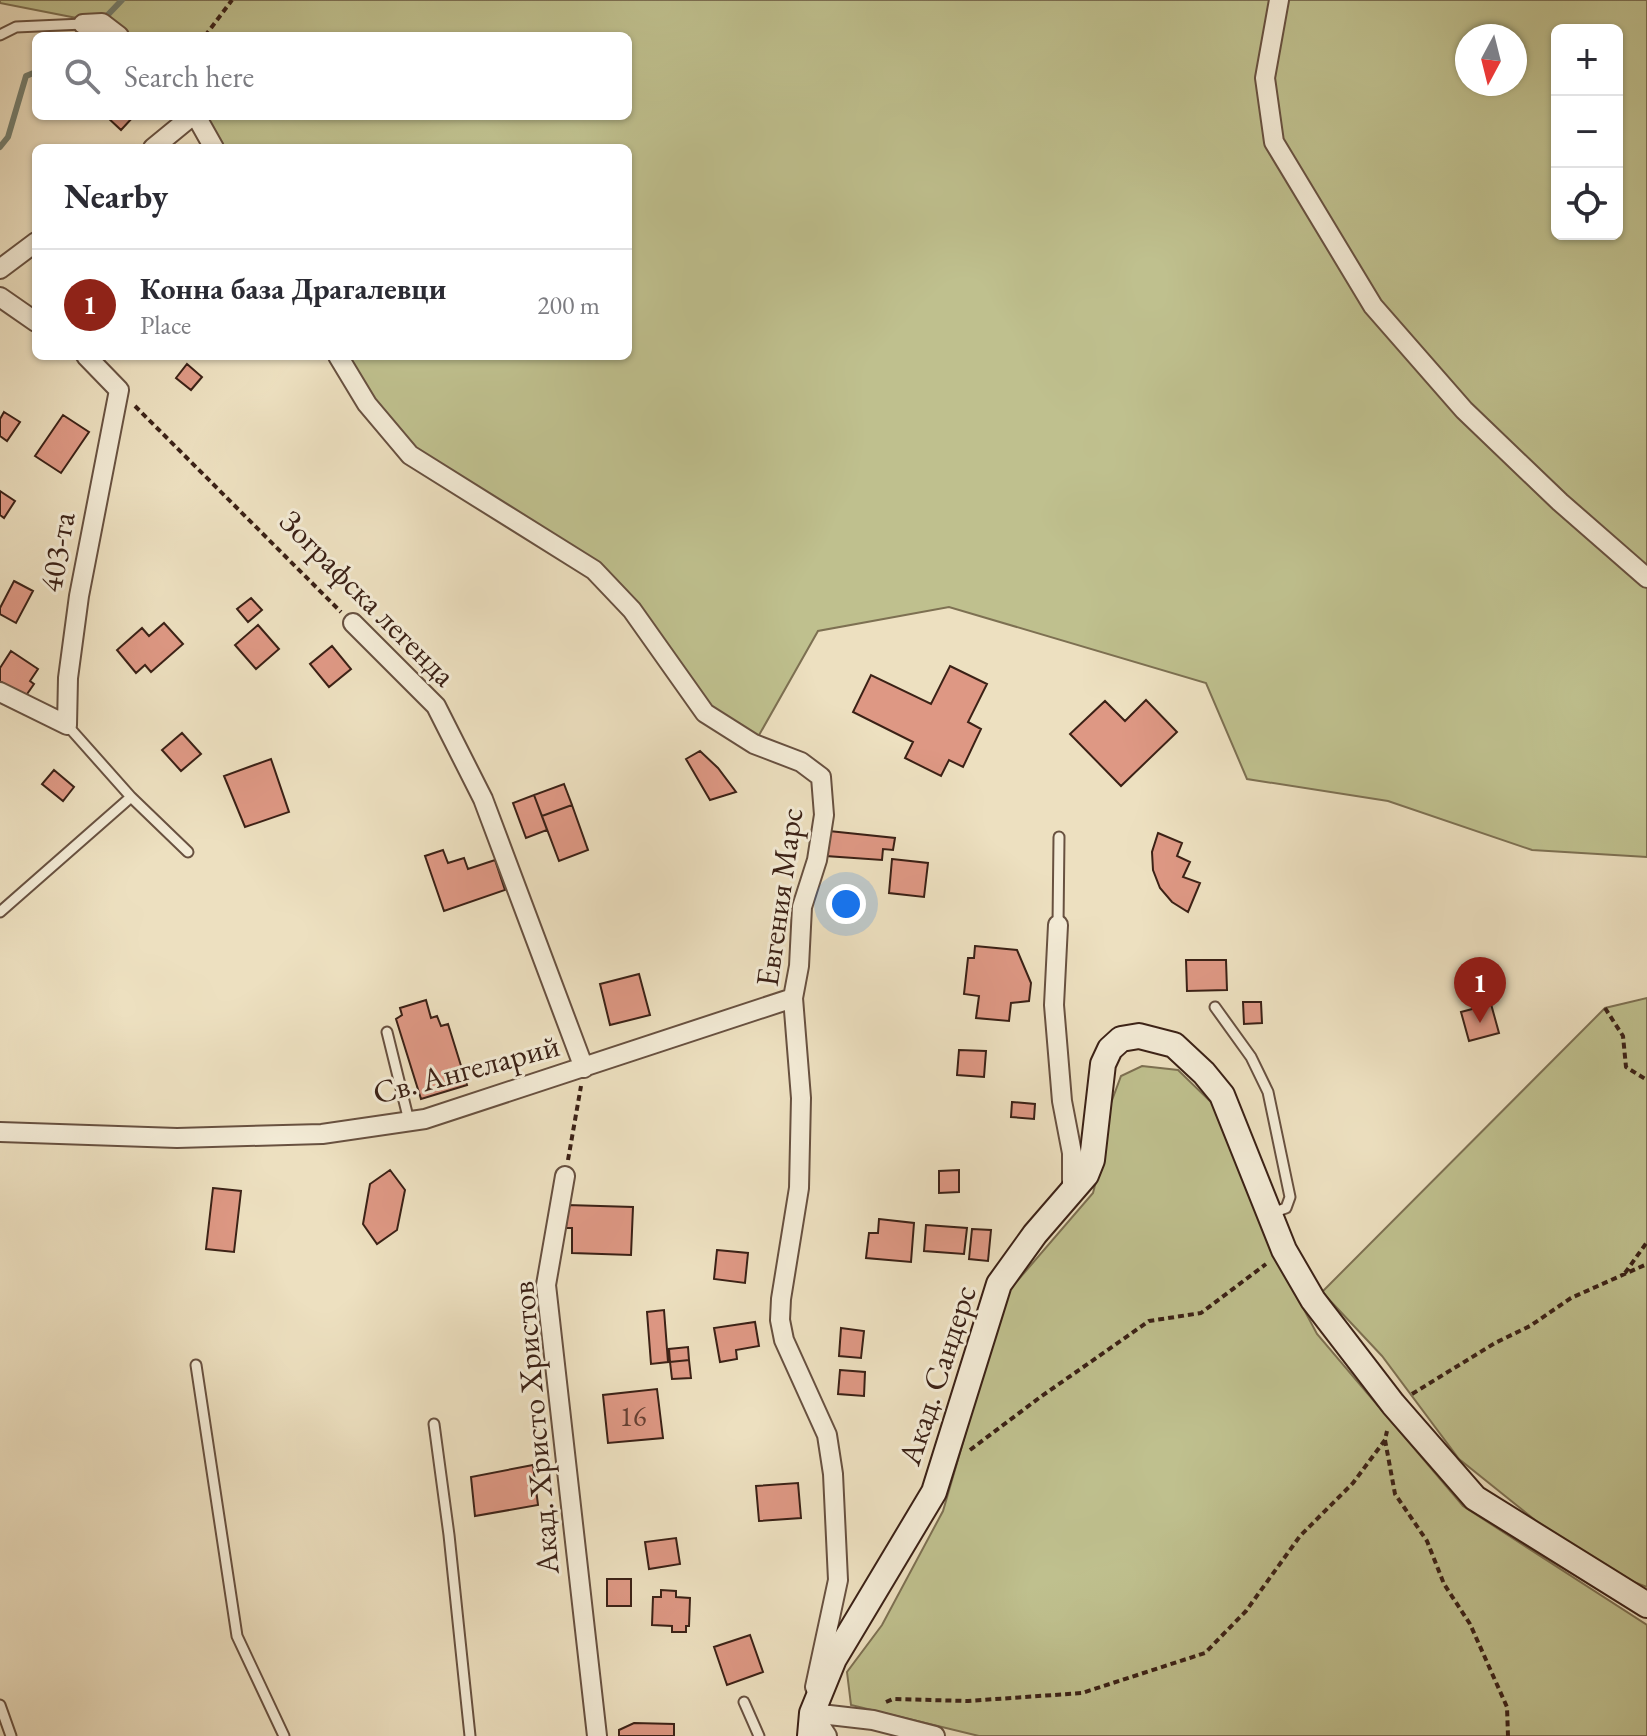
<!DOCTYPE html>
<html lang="en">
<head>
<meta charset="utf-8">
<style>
	body { margin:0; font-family:"EB Garamond",serif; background:#f2f2f3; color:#2b2b33 }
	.controls { position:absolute; right:24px; top:24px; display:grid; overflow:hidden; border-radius:12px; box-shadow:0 2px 6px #0004 }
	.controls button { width:72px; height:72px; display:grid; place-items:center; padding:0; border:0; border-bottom:2px solid #e1e1e2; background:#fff; color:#2b2b33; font:40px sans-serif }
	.compass { position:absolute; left:1455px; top:24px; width:72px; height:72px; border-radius:50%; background:#fff; box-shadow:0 2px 6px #0004; rotate:187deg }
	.you { position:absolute; left:846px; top:904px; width:28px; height:28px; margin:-20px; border:6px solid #fff; border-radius:50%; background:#1a73e8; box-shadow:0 0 0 12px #1a73e833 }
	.badge { display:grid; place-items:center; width:52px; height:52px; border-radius:50%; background:#8f2418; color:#fff; font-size:26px; font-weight:700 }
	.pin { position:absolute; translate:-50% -66px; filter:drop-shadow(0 2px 4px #0008) }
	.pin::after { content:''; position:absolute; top:42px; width:28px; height:24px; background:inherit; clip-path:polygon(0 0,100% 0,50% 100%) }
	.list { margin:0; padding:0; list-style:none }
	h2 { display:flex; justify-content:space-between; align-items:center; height:104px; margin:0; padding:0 32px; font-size:34px }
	h2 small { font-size:26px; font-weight:400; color:#7c7c81 }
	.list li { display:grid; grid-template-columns:52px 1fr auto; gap:24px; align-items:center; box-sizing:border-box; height:112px; padding:0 32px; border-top:2px solid #e1e1e2 }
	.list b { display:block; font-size:30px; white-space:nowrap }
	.list p { margin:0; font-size:26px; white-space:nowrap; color:#7c7c81 }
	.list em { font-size:26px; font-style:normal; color:#7c7c81 }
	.icon { flex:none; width:44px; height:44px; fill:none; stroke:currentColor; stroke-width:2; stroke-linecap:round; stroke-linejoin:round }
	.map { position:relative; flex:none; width:1647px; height:1736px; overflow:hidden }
	.search { position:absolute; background:#fff; box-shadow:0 2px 6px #0004; left:32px; top:32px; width:600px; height:88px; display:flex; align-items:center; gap:20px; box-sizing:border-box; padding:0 28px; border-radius:12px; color:#7c7c81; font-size:30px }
	.panel { position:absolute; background:#fff; box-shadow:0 2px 6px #0004; left:32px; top:144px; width:600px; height:216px; border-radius:12px }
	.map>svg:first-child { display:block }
	.green { fill:#bfc08e; stroke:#7d7052; stroke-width:2; fill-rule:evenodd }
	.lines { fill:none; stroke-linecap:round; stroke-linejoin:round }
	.stream { stroke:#747f70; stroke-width:6 }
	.building { fill:#de9884; stroke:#3b2116; stroke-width:2 }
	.lane-casing { stroke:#685140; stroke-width:13 }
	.street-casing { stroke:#685140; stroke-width:22 }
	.secondary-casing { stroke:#3b2116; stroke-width:28 }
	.path { stroke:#3b2116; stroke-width:4; stroke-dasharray:6 4; stroke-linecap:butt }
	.lane { stroke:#f3ebd6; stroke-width:9 }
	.street { stroke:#f3ebd6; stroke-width:18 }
	.secondary { stroke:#f3ebd6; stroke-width:24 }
	.labels { text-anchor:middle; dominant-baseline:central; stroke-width:6; stroke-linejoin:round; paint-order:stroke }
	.number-label { font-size:28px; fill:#643f32 }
	.street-label { font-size:32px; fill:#3b2116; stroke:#f3ebd6 }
</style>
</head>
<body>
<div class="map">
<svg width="1647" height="1736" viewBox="0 0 1647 1736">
	<rect width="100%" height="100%" fill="#ede0c0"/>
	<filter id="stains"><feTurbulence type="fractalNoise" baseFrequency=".0025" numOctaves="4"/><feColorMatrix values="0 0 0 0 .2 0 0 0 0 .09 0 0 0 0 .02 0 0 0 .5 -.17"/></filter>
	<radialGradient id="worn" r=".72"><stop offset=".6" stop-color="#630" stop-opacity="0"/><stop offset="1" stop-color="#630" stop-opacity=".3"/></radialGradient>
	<path class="green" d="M 0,0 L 1647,0 L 1647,857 L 1532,850 L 1388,801 L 1247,779 L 1206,683 L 949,607 L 818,631 L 754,744 L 705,713 L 594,570 L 410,455 L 338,356 L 628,356 L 628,148 L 214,148 L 196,116 L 628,116 L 628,36 L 119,36 L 102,23 L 0,3 ZM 1557,30 L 1617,30 L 1617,234 L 1557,234 ZM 1467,36 L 1515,36 L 1515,84 L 1467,84 Z
		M 1647,998 L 1647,1587 L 1591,1565 L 1459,1459 L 1382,1356 L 1322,1292 L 1605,1008 Z
		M 1142,1066 L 1178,1070 L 1212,1103 L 1269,1244 L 1317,1334 L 1463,1506 L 1647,1625 L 1647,1736 L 979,1736 L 851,1705 L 847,1672 L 882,1625 L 943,1511 L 1006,1294 L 1093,1193 L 1103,1153 L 1111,1103 L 1121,1076 Z"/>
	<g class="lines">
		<path class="stream" d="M 102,21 L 122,0
			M 0,147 L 8,137 L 26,76 L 36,72"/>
	</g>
	<path class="building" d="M 106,116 L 134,116 L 121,130 Z
		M 187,364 L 202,377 L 191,390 L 176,378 Z
		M 4,412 L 20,422 L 7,441 L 0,436 L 0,419 Z
		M 63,415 L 89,432 L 61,473 L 35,456 Z
		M 0,491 L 15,501 L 4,518 L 0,515 Z
		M 14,581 L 33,591 L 16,623 L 0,614 L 0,608 Z
		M 251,598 L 262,610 L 248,622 L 237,609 Z
		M 164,623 L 183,644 L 151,672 L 145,665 L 136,673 L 117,650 L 142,628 L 149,636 Z
		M 258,625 L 279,649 L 256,669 L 235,645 Z
		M 332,646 L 351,669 L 329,687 L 310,664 Z
		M 11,651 L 38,669 L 30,681 L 34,684 L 25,697 L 0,681 L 0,668 Z
		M 950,666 L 987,684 L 968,722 L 981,729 L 963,767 L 949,760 L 941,776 L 905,758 L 913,742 L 853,712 L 871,675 L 931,704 Z
		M 1146,700 L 1177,732 L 1121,786 L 1070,734 L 1105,701 L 1125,721 Z
		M 182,733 L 201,754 L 181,771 L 162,750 Z
		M 700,751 L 718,768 L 736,792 L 710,800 L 686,759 Z
		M 271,759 L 289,812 L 245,827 L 224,776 Z
		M 54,770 L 74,787 L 63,801 L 42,784 Z
		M 564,784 L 572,805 L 542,816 L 534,795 Z
		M 534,795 L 547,830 L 526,838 L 513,803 Z
		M 572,805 L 588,850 L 559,861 L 542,816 Z
		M 829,831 L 895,838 L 893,850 L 883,849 L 882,860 L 826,856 Z
		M 1158,833 L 1182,843 L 1177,856 L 1190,862 L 1183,877 L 1200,883 L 1188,912 L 1172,902 L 1160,888 L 1153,870 L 1152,852 Z
		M 443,850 L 448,863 L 464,858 L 468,869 L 495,860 L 505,890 L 444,911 L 425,856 Z
		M 892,859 L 928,863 L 924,897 L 889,893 Z
		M 975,946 L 1017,950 L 1031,983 L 1029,1001 L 1011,1003 L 1009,1021 L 976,1018 L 979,996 L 964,994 L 968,958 L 974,958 Z
		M 1186,960 L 1226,960 L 1227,990 L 1187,991 Z
		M 639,974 L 650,1015 L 610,1025 L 600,984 Z
		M 426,1000 L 431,1018 L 437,1016 L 441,1026 L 448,1024 L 467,1085 L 421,1099 L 396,1019 L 402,1015 L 400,1008 Z
		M 1243,1002 L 1261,1002 L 1262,1023 L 1244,1024 Z
		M 1491,1004 L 1499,1033 L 1469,1041 L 1461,1012 Z
		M 959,1050 L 986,1051 L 984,1077 L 957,1075 Z
		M 1012,1102 L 1035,1104 L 1034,1119 L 1011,1117 Z
		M 390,1170 L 405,1190 L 397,1230 L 377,1244 L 363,1224 L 370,1184 Z
		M 959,1170 L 959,1192 L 939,1193 L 939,1171 Z
		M 213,1188 L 241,1191 L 234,1252 L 206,1249 Z
		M 567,1205 L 633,1207 L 631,1255 L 572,1253 L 572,1228 L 566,1228 Z
		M 879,1219 L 914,1223 L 911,1262 L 866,1258 L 869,1233 L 878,1233 Z
		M 926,1225 L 967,1228 L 964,1254 L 924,1251 Z
		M 972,1229 L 991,1230 L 988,1261 L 969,1259 Z
		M 717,1250 L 748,1253 L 745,1283 L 714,1279 Z
		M 664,1310 L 668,1362 L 651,1364 L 647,1312 Z
		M 755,1322 L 759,1346 L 736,1350 L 737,1359 L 720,1362 L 714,1328 Z
		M 841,1328 L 864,1331 L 861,1358 L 839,1356 Z
		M 688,1347 L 689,1360 L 670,1362 L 669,1349 Z
		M 689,1360 L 691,1378 L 672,1379 L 670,1362 Z
		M 840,1370 L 865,1372 L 864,1396 L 838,1394 Z
		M 657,1389 L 663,1438 L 608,1443 L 603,1395 Z
		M 533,1465 L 538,1505 L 475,1516 L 471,1477 Z
		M 798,1483 L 801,1518 L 759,1521 L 756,1486 Z
		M 676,1538 L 680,1564 L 649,1569 L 645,1542 Z
		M 607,1579 L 631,1579 L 631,1606 L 607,1606 Z
		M 661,1590 L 676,1591 L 676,1597 L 690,1598 L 689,1626 L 686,1626 L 686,1632 L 672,1632 L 672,1626 L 652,1625 L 653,1597 L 661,1597 Z
		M 750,1635 L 763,1672 L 727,1685 L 714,1647 Z
		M 634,1723 L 674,1724 L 674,1736 L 619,1736 L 619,1730 Z"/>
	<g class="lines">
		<defs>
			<path id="lane" d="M 0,35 L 16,27 L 83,24
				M 67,725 L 131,797 L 188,852
				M 0,912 L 131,797
				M 1058,925 L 1059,837
				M 1215,1007 L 1251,1057 L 1268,1092 L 1290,1197 L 1286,1208 L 1272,1213
				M 387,1032 L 409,1121
				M 196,1365 L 237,1636 L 284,1736
				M 434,1424 L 449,1535 L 470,1736
				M 744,1702 L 759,1736
				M 0,1705 L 11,1736"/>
			<path id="street" d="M 1279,0 L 1265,78 L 1274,142 L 1373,306 L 1464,410 L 1560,502 L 1647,578
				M 83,24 L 102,23 L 119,36
				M 196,116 L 214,148
				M 153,148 L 192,116
				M 0,269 L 36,242
				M 0,297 L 36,322
				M 338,356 L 367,404 L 410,455 L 594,570 L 632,610 L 705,713 L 754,744 L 801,762 L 821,777 L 824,815 L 817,860 L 802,907 L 799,966 L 793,998 L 801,1098 L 799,1188 L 781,1299 L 780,1320 L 784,1340 L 827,1435 L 833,1474 L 838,1580 L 815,1687
				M 353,623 L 436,706 L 483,799 L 584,1068
				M 0,692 L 67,725 L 68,678 L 79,596 L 119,390 L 86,356
				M 1058,925 L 1054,1005 L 1062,1101 L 1072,1153 L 1072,1192
				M 0,1132 L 177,1138 L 322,1134 L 425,1119 L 793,998
				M 565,1176 L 546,1285 L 597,1736
				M 812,1713 L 873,1720 L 935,1736
				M 812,1713 L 827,1736"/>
			<path id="secondary" d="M 810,1736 L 812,1713 L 834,1659 L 934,1492 L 999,1284 L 1035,1234 L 1086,1175 L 1092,1160 L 1103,1064 L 1110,1049 L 1121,1039 L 1139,1036 L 1174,1045 L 1204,1073 L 1222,1095 L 1284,1250 L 1313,1300 L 1393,1404 L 1475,1498 L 1647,1605"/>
		</defs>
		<use href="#lane" class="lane-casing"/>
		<use href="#street" class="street-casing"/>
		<use href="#secondary" class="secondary-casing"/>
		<path class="path" d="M 205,36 L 232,0
			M 135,406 L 341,612
			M 1605,1008 L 1623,1036 L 1626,1067 L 1647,1080
			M 568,1160 L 581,1086
			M 1625,1273 L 1647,1242
			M 1412,1394 L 1495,1343 L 1530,1326 L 1571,1298 L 1647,1264
			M 1385,1440 L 1395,1494 L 1427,1541 L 1444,1584 L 1470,1624 L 1507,1707 L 1508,1736
			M 970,1450 L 1039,1398 L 1149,1321 L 1201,1313 L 1266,1264
			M 886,1702 L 893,1699 L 968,1701 L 1082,1693 L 1205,1653 L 1246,1611 L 1300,1536 L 1353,1483 L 1385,1440 L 1387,1431"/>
		<use href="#lane" class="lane"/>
		<use href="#street" class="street"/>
		<use href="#secondary" class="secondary"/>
	</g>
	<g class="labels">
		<g class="number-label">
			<text x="633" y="1416">16</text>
		</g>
		<g class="street-label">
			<text transform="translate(57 552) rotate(-80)">403-та</text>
			<text transform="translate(368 598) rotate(45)">Зографска легенда</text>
			<text transform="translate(779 897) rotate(-82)">Евгения Марс</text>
			<text transform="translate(466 1069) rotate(-15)">Св. Ангеларий</text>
			<text transform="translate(937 1375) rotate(-72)">Акад. Сандерс</text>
			<text transform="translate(535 1428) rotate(-95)">Акад. Христо Христов</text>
		</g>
	</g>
	<rect width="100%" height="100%" filter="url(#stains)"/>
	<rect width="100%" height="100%" fill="url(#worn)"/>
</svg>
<div class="controls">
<button>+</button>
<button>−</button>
<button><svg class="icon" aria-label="locate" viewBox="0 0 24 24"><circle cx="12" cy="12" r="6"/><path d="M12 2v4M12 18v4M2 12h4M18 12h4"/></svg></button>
</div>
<svg class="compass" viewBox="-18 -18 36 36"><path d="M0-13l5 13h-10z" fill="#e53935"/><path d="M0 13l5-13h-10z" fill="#7c7c81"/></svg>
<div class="you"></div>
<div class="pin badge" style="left:1480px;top:1023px">1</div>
<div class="search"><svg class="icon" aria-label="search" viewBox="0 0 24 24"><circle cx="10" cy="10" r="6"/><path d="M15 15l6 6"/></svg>Search here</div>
<section class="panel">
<h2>Nearby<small></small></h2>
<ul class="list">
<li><span class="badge">1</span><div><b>Конна база Драгалевци</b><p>Place</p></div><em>200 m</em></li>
</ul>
</section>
</div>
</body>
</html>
